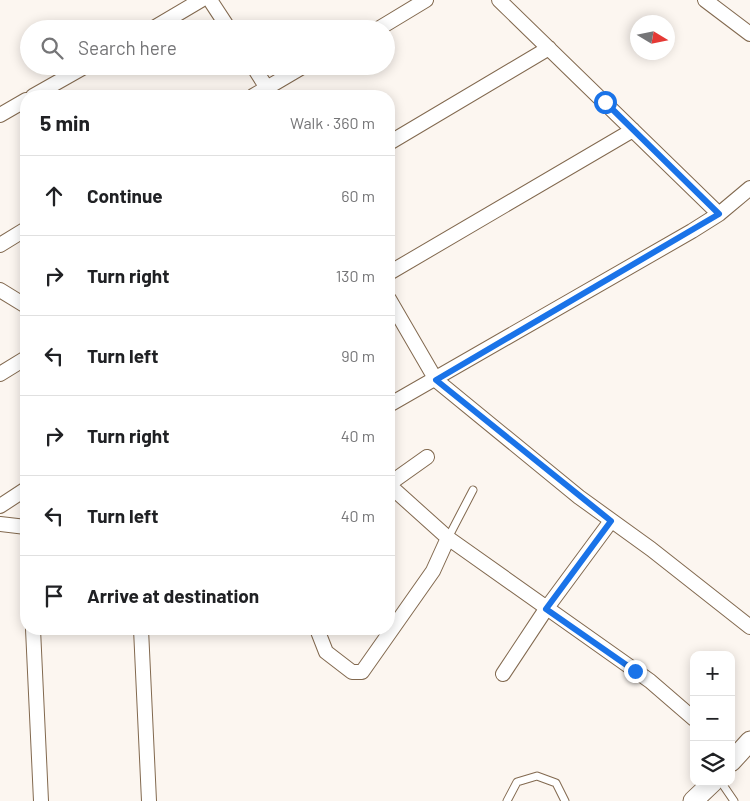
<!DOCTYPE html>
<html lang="en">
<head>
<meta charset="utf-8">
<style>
	body { margin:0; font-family:Barlow,sans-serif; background:#f2f2f2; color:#202124 }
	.controls { position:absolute; right:15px; bottom:15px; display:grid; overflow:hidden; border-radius:10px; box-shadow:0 2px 12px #0003 }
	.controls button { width:45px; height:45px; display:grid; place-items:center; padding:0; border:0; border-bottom:1px solid #e0e0e0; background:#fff; color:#202124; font:25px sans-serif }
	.compass { position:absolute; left:630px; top:15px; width:45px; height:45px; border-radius:50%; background:#fff; box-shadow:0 2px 12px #0003; rotate:100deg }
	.stop { position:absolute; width:15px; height:15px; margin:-11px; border:4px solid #1a73e8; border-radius:50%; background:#fff }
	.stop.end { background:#1a73e8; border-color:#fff; box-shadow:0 1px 5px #0008 }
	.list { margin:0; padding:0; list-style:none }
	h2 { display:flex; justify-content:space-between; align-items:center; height:65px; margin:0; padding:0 20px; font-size:21px }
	h2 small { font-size:16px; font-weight:400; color:#757577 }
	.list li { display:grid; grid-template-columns:32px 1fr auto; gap:15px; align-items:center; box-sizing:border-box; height:80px; padding:0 20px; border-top:1px solid #e0e0e0 }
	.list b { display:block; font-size:19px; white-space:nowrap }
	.list em { font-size:16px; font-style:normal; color:#757577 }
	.icon { flex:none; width:28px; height:28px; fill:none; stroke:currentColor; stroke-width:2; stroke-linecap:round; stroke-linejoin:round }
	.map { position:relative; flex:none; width:750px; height:801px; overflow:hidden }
	.search { position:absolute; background:#fff; box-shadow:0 2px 12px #0003; left:20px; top:20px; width:375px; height:55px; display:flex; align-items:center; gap:12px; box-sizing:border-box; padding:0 18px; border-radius:28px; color:#757577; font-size:19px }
	.panel { position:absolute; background:#fff; box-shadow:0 2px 12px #0003; left:20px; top:90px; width:375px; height:545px; border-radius:20px }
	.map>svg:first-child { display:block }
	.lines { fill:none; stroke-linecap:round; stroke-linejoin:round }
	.lane-casing { stroke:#82694f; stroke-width:9 }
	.street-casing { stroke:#82694f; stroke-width:16 }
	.secondary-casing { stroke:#82694f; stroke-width:21 }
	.lane { stroke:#fff; stroke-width:7 }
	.street { stroke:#fff; stroke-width:14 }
	.secondary { stroke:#fff; stroke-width:19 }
	.route { stroke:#1a73e8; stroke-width:6 }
</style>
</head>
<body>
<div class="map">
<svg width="750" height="801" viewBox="0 0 750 801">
	<rect width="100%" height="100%" fill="#fcf6f0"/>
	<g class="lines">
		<defs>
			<path id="lane" d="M 448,538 L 473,490
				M 721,782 L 734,801
				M 507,801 L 517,782 L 537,776 L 556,783 L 565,801"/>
			<path id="street" d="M 210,0 L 229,29
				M 499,0 L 719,214
				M 705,0 L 750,34
				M 152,29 L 201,0
				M 378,29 L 426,0
				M 253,66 L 272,96
				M 33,96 L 86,66
				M 253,96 L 304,66
				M 0,115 L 26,100
				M 389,143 L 549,48
				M 0,245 L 26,229
				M 389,273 L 633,130
				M 0,290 L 26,306
				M 389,299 L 436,380 L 579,497 L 651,549 L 750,627
				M 0,374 L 26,358
				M 389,405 L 692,231 L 719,214 L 750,188
				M 389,484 L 427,457
				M 389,485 L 448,538 L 650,681 L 694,719
				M 0,506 L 26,489
				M 0,524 L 26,527
				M 33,629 L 41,801
				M 141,629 L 149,801
				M 317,629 L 326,652 L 352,672 L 362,672 L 433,571 L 448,538
				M 503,674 L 546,609 L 611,521"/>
			<path id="secondary" d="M 731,762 L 750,741
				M 693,801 L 713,782"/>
		</defs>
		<use href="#lane" class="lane-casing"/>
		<use href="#street" class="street-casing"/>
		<use href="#secondary" class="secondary-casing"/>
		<use href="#lane" class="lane"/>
		<use href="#street" class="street"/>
		<use href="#secondary" class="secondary"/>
	</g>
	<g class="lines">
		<path class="route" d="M 605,102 L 719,214 L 436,380 L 611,521 L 546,609 L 635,671"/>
	</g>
</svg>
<div class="controls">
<button>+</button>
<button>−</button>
<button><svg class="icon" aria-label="layers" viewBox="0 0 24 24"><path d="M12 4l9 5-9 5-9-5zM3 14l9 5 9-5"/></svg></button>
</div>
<svg class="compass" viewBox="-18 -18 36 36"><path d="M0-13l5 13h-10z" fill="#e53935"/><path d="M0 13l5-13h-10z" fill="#757577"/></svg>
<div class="stop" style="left:605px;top:102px"></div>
<div class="stop end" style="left:635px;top:671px"></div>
<div class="search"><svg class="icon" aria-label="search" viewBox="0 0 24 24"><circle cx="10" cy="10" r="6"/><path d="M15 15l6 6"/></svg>Search here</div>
<section class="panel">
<h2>5 min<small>Walk · 360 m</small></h2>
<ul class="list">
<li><svg class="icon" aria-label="ahead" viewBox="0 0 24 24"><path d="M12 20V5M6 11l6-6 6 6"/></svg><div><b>Continue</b></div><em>60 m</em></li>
<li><svg class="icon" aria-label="right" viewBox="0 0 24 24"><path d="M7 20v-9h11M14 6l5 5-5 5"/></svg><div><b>Turn right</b></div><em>130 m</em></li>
<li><svg class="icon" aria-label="left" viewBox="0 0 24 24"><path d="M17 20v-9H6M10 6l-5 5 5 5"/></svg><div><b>Turn left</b></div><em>90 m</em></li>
<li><svg class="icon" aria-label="right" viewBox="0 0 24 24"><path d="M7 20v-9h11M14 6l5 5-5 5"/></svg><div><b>Turn right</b></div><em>40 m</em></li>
<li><svg class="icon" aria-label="left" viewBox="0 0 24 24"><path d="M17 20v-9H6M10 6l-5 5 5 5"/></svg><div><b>Turn left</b></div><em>40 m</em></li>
<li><svg class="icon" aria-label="arrive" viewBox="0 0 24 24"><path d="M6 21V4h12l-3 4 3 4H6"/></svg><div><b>Arrive at destination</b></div></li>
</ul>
</section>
</div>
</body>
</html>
